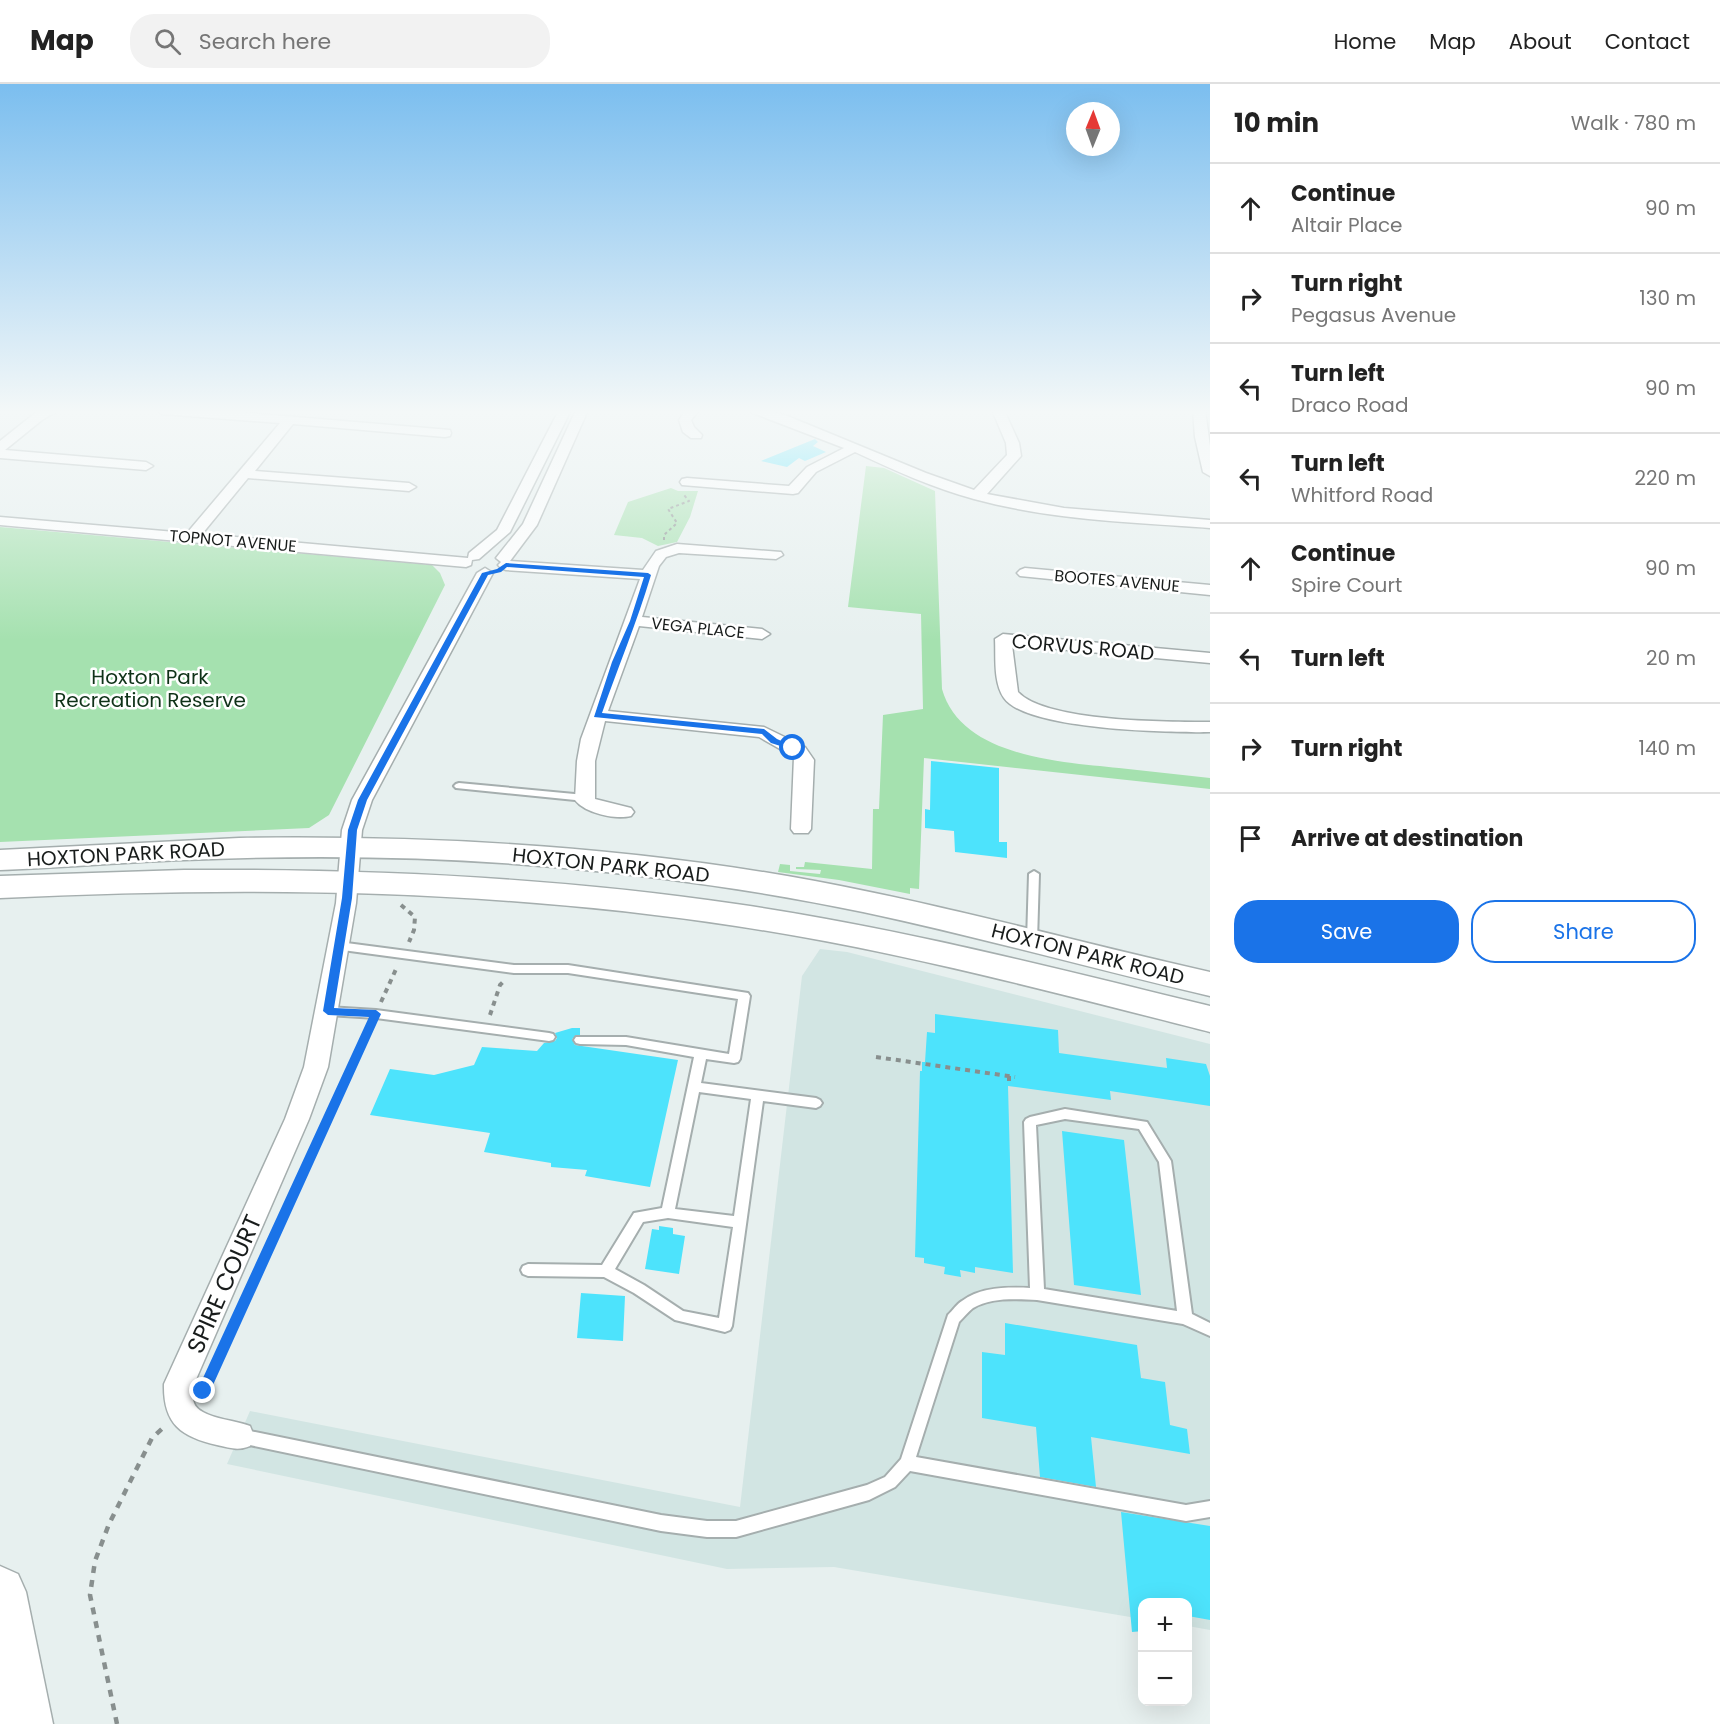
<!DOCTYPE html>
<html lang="en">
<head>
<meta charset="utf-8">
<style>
	body { margin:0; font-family:Poppins,sans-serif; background:#f2f2f2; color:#222 }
	.controls { position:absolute; right:18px; bottom:18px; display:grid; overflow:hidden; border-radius:12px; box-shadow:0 6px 24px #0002 }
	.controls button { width:54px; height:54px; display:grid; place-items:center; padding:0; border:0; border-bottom:2px solid #e0e0e0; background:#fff; color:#222; font:30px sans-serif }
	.compass { position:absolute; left:1066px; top:18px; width:54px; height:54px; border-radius:50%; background:#fff; box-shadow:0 6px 24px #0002; rotate:1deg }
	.stop { position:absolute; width:18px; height:18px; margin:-14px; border:4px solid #1a73e8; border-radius:50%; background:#fff }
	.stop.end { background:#1a73e8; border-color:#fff; box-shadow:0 2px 6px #0008 }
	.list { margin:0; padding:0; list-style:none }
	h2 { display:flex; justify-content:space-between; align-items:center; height:78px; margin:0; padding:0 24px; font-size:26px }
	h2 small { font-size:20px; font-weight:400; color:#767676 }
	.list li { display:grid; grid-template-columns:39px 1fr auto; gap:18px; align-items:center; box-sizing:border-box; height:90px; padding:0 24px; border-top:2px solid #e0e0e0 }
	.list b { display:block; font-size:22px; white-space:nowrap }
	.list p { margin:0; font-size:20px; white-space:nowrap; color:#767676 }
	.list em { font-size:20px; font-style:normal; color:#767676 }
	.actions { display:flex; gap:12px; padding:18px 24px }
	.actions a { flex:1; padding:14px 0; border:2px solid #1a73e8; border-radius:24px; text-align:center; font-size:21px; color:#1a73e8 }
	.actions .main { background:#1a73e8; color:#fff }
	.icon { flex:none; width:33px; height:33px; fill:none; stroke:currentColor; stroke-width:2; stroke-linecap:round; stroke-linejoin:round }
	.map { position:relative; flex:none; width:1210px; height:1640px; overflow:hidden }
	header { display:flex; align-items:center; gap:36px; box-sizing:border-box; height:84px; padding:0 30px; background:#fff; border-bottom:2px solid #e0e0e0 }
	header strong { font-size:28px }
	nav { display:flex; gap:33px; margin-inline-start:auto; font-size:21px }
	.search { width:420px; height:54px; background:#f2f2f2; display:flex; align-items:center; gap:15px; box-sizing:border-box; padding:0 21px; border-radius:24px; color:#767676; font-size:22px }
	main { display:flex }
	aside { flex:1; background:#fff }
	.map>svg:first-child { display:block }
	.built { fill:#d2e5e3 }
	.green { fill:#a5e1af }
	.building { fill:#4de3fc }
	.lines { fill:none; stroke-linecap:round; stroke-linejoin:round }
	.service-casing { stroke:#a5aeae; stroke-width:4 }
	.minor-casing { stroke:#a5aeae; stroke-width:3 }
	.primary-casing { stroke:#a5aeae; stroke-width:3 }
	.motorway-casing { stroke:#a5aeae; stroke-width:3 }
	.path-far2 { stroke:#888f8e; stroke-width:2; stroke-dasharray:3 3; stroke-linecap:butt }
	.path-far1 { stroke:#888f8e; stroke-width:4; stroke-dasharray:5 5; stroke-linecap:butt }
	.path { stroke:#888f8e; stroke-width:4.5; stroke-dasharray:7 7; stroke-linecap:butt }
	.service { fill:#fff; fill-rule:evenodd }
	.minor { fill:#fff; fill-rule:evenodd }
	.primary { fill:#fff; fill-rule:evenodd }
	.motorway { fill:#fff; fill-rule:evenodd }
	.route { fill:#1a73e8 }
	.labels { text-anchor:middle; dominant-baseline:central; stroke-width:5; stroke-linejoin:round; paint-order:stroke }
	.far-street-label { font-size:16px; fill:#181c1b; stroke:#fff }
	.street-label { font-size:20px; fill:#181c1b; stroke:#fff }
	.park-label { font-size:20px; fill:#0f3218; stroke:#fff }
	.near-street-label { font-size:24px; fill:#181c1b; stroke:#fff }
</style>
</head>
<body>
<header>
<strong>Map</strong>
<div class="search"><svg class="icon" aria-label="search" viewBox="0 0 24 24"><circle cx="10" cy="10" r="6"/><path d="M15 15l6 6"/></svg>Search here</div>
<nav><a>Home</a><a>Map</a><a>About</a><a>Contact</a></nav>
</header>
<main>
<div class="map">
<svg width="1210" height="1640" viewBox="0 0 1210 1640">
	<rect width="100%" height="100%" fill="#e7f0ef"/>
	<path class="built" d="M 820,865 L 847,868 L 1210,960 L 1210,1546 L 1188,1542 L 1188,1518 L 1142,1518 L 1142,1535 L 834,1483 L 727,1485 L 227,1380 L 250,1327 L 740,1423 L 802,892 Z"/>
	<path class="green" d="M 866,382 L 884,384 L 935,407 L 942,605 C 961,673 1061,678 1119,684 C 1149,687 1180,691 1210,694 L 1210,705 L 924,674 L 919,805 L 910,804 L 910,810 L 839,796 L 778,788 L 780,780 L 790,781 L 790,787 L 820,790 L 821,786 L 796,785 L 796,783 L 804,783 L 805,778 L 872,785 L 873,725 L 879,725 L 883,631 L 923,625 L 921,530 L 848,523 Z
		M 671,404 L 678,407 L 698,407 L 690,433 L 677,458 L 658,462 L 642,454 L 614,451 L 628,418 Z
		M 0,443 L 432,481 L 440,489 L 445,501 L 329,731 L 309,744 L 0,758 Z"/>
	<path class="building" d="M 815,355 L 818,358 L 813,362 L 826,368 L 805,377 L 799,374 L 787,383 L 761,377 Z
		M 931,677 L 999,684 L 999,758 L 1007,758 L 1007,774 L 955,768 L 954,747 L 925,744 L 925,725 L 930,726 Z
		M 935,930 L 1058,946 L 1059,969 L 1167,984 L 1166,974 L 1206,980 L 1210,992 L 1210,1022 L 1110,1007 L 1111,1016 L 1008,1002 L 1013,1189 L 975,1183 L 975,1189 L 960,1186 L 961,1193 L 944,1190 L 945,1183 L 924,1179 L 924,1174 L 915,1173 L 920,987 L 922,987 L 922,978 L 925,978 L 927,948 L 935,949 Z
		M 572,944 L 580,944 L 580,951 L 572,955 L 575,961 L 678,976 L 650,1103 L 585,1092 L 587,1086 L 551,1083 L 551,1079 L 484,1068 L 490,1049 L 370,1031 L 390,985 L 434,991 L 474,981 L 482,963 L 537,967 L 544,959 L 555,957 L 557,954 L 555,949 Z
		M 1062,1047 L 1124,1056 L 1141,1211 L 1074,1201 Z
		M 659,1142 L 673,1144 L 673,1150 L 685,1152 L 679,1190 L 645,1185 L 652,1145 L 659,1146 Z
		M 581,1209 L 625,1212 L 623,1257 L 577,1254 Z
		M 1005,1239 L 1137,1261 L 1141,1294 L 1165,1298 L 1170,1341 L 1187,1345 L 1190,1370 L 1091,1353 L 1096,1403 L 1040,1393 L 1036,1343 L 982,1334 L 982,1268 L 1005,1271 Z
		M 1121,1428 L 1210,1442 L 1210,1536 L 1188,1532 L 1188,1518 L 1143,1518 L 1143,1547 L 1132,1548 Z"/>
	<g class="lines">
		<defs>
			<path id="service" d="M 459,699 L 585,711 L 590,714 L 585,717 L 456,704 L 454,702 L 456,700 Z
				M 1034,787 L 1039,790 L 1037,857 L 1032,861 L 1027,857 L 1029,790 Z
				M 339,858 L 514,881 L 568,881 L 748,909 L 750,912 L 740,975 L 738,978 L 734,979 L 706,975 L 701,999 L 816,1014 L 820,1016 L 822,1019 L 820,1022 L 816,1024 L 763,1017 L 732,1242 L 730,1246 L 725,1248 L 675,1236 L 634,1209 L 604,1193 L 528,1192 L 523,1190 L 521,1186 L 523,1182 L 528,1180 L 602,1181 L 634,1129 L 662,1124 L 694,973 L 626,961 L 580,960 L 576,959 L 574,956 L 576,953 L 626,953 L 729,970 L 738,915 L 568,889 L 514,889 L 335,865 L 334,862 ZM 699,1008 L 751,1015 L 734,1132 L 675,1125 ZM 668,1134 L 733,1143 L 719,1234 L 683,1227 L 644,1201 L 615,1185 L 643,1138 Z
				M 328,923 L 376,926 L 549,949 L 553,950 L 555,953 L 553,956 L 549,957 L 376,934 L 328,931 L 324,930 L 322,927 L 324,924 Z
				M 1065,1025 L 1147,1038 L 1171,1077 L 1192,1230 L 1210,1239 L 1210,1252 L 1183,1240 L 1037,1216 C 1017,1215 991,1213 973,1224 C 968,1228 963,1234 959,1238 L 916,1373 L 1186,1421 L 1210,1417 L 1210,1433 L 1186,1437 L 910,1387 L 895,1403 L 869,1416 L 736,1453 L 707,1453 L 661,1447 L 240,1359 L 235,1357 L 232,1352 L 235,1347 L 240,1345 L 661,1431 L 707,1437 L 736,1437 L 867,1401 L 885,1393 L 901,1375 L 948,1231 C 953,1226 957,1220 962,1217 C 980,1203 1008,1203 1030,1204 L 1024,1038 L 1026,1035 L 1030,1033 ZM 1065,1035 L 1139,1045 L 1159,1078 L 1177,1227 L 1044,1205 L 1036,1041 Z"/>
			<path id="minor" d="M 42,326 L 59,326 L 42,336 L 5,366 L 146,378 L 153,382 L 146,386 L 0,374 L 0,357 L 34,330 Z
				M 156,326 L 213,326 L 450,346 L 451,349 L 450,352 L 445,353 L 293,340 L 255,387 L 409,399 L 416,403 L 409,407 L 248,394 L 202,450 L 468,474 L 469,469 L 497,446 L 559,326 L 571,326 L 510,448 L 479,475 L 472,476 L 471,481 L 466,483 L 0,441 L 0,433 L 187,449 L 280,339 L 162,330 Z
				M 576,326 L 588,326 L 537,441 L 510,477 L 643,486 L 656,467 L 677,460 L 781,468 L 783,471 L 776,475 L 679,469 L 666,473 L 659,482 L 642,533 L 762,545 L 770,550 L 762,555 L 639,542 L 608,627 L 764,643 L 805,663 L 814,676 L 811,745 L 808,749 L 794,749 L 791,745 L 794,673 L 759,653 L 605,637 L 595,677 L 595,715 L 631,724 L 634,728 L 631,732 C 615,736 585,729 575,716 L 577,677 L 581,655 L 640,495 L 506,486 L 501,484 L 498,481 L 501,478 L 496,474 L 523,440 Z
				M 686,326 L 699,326 L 691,336 L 694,343 L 702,351 L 701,354 L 691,354 L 683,348 L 679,336 Z
				M 745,326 L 766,326 L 785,331 L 926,389 L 974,406 L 1007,371 L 1006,359 L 992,326 L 1004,326 L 1019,359 L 1021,372 L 987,410 L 1064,424 L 1210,436 L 1210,444 C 1131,438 1051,436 974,415 C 933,404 894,386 855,368 L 816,388 L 798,409 L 793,410 L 682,401 L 680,398 L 682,395 L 687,394 L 789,402 L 807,383 L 844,364 Z
				M 1193,326 L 1205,326 L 1210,362 L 1210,392 L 1203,388 L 1195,353 Z
				M 485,484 L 493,489 L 372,716 L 362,746 L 356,819 L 328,983 L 309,1035 L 194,1300 C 193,1306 192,1313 194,1319 C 199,1334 236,1336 250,1342 L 254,1352 L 250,1362 C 238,1367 230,1364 217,1361 C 181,1353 163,1340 164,1300 L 285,1035 L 304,983 L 336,819 L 342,746 L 352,716 L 477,489 Z
				M 1025,484 L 1210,501 L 1210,511 L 1020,492 L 1017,489 L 1020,486 Z
				M 1003,550 L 1210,569 L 1210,579 L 1012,561 L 1018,608 C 1046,638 1168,638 1210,638 L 1210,648 C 1171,649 1026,646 1004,614 C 993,598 996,573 995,555 Z"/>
			<path id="primary" d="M 239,754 C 432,751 625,762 815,797 C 948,822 1078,858 1210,888 L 1210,912 C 1094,885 980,853 863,828 C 761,807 657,792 553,783 C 431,772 307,771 184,776 C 123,778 61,784 0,786 L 0,766 Z
				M 184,786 C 369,785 553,793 736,820 C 896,843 1053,884 1210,922 L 1210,948 C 1053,908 896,866 736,842 C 492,805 246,802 0,814 L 0,792 Z"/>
			<path id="motorway" d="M 0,1482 L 18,1490 L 26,1508 L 53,1640 L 0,1640 Z"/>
		</defs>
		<use href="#service" class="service-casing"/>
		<use href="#minor" class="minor-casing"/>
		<use href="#primary" class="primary-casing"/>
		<use href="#motorway" class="motorway-casing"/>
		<path class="path-far2" d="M 664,456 L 664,451 L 677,439 L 668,425 L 689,417 L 684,411"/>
		<path class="path-far1" d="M 401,821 L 415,833 L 414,846 L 409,858
			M 381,918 L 397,883
			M 490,931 L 500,901 L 505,896
			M 876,973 L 1015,993
			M 1009,992 L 1009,1002
			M 263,1176 L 370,943"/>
		<path class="path" d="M 203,1308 L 264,1175
			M 117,1640 L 90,1511 L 95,1477 L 109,1440 L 152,1354 L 165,1342"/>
		<use href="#service" class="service"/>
		<use href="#minor" class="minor"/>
		<use href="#primary" class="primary"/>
		<use href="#motorway" class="motorway"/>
	</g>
	<linearGradient id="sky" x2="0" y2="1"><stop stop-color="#7bbeef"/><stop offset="0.59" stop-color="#f4f8f8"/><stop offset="1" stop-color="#f4f8f8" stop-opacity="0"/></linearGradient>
	<rect width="1210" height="556" fill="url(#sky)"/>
	<path class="route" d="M 506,479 L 648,489 L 651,491 C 637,538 618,583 602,629 L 764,645 L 777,655 L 797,664 L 793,666 L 771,659 L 762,650 L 594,633 L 612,578 L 630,537 L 644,493 L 507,483 L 501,488 L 488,491 L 367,716 L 357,746 L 352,814 L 334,924 L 376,926 L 381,930 L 208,1312 L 203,1314 L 199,1312 L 197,1307 L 369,933 L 328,931 L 323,927 L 342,814 L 348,746 L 358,716 L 482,489 L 497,485 Z"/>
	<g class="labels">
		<g class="far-street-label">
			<text transform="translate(233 457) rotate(5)">TOPNOT AVENUE</text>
			<text transform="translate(1117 497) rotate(5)">BOOTES AVENUE</text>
			<text transform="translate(698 544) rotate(6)">VEGA PLACE</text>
		</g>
		<g class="street-label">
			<text transform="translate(1083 563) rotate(5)">CORVUS ROAD</text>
			<text transform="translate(126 770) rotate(-3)">HOXTON PARK ROAD</text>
			<text transform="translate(611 781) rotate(6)">HOXTON PARK ROAD</text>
			<text transform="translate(1088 870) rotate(14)">HOXTON PARK ROAD</text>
		</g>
		<g class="park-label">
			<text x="150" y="593">Hoxton Park<tspan x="150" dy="23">Recreation Reserve</tspan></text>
		</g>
		<g class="near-street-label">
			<text transform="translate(224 1200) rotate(-66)">SPIRE COURT</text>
		</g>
	</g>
</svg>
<div class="controls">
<button>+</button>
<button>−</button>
</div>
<svg class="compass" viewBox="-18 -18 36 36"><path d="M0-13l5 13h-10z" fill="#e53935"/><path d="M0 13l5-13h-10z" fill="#767676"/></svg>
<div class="stop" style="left:793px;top:664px"></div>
<div class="stop end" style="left:203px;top:1307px"></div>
</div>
<aside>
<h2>10 min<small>Walk · 780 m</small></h2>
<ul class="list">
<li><svg class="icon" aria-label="ahead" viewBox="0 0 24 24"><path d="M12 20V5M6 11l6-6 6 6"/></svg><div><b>Continue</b><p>Altair Place</p></div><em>90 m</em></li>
<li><svg class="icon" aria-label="right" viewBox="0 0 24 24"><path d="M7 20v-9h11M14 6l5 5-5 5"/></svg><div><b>Turn right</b><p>Pegasus Avenue</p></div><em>130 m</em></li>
<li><svg class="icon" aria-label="left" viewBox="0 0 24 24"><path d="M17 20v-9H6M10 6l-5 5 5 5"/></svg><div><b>Turn left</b><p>Draco Road</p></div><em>90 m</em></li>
<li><svg class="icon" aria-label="left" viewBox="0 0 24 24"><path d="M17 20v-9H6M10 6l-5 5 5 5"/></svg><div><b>Turn left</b><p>Whitford Road</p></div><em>220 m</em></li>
<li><svg class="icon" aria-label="ahead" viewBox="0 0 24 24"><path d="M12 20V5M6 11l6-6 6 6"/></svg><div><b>Continue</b><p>Spire Court</p></div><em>90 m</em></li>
<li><svg class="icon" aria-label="left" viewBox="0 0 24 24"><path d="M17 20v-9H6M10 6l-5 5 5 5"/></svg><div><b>Turn left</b></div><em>20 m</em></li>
<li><svg class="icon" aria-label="right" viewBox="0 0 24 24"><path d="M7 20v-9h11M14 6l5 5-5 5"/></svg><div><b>Turn right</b></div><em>140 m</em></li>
<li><svg class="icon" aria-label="arrive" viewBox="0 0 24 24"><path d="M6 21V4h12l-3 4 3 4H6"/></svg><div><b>Arrive at destination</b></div></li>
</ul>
<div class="actions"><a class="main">Save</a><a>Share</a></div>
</aside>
</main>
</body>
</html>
